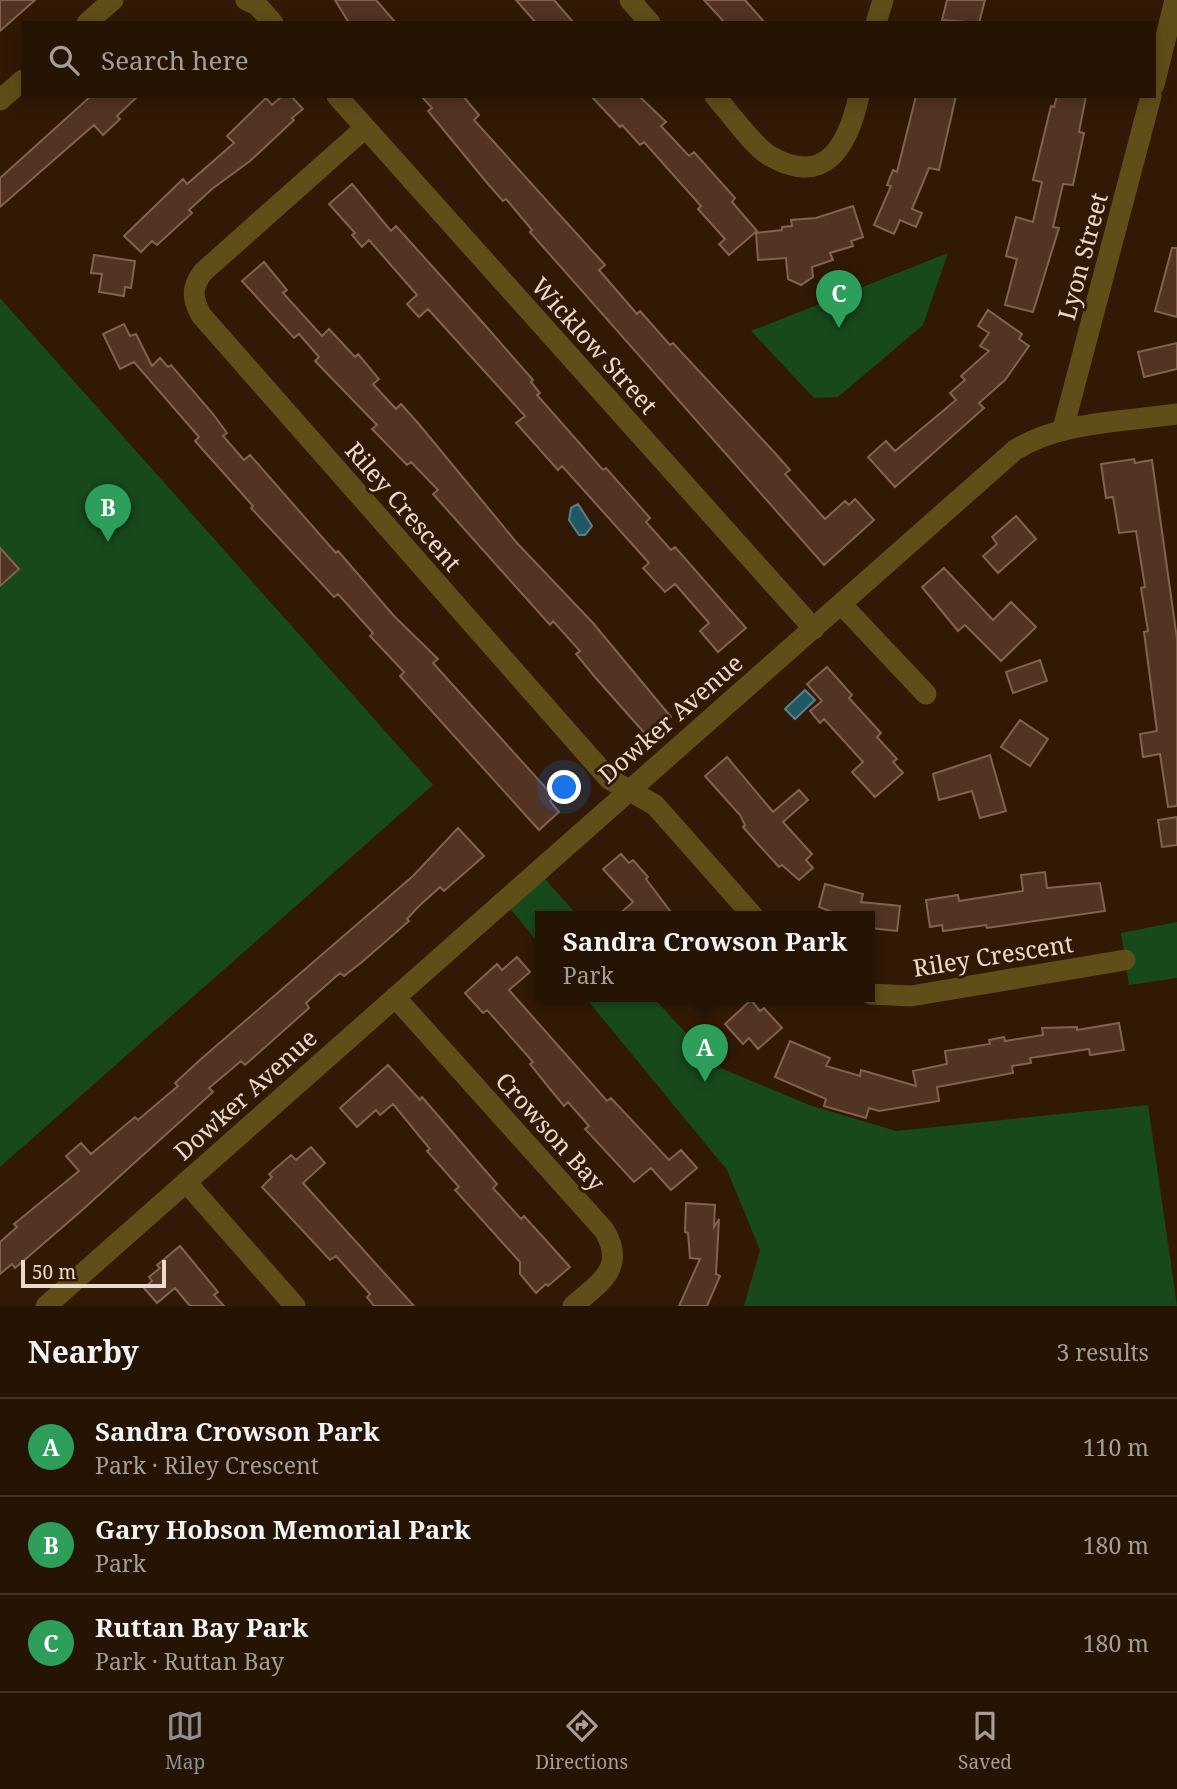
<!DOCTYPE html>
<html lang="en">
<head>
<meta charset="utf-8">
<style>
	body { margin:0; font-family:"Noto Serif",serif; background:#312013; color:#f1f3f6 }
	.scale { position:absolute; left:21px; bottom:18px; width:145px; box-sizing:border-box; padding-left:7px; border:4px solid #ecdacf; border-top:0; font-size:19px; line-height:24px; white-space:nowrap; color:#ecdacf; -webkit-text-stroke:5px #311906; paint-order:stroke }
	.you { position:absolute; left:565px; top:788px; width:24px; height:24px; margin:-18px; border:5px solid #fff; border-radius:50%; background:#1a73e8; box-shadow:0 0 0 10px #1a73e833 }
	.badge { display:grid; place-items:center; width:46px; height:46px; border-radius:50%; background:#8c9099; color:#fff; font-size:23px; font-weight:700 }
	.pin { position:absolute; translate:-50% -58px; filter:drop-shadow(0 2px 4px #0008) }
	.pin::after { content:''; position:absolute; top:37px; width:24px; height:21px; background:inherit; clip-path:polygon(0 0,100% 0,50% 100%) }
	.popup { position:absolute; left:535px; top:911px; width:340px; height:91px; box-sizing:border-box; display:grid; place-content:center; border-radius:0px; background:#251304; filter:drop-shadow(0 2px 5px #0005); font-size:23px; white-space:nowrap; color:#a39e9a }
	.popup b { font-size:26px; color:#f1f3f6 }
	.popup::after { content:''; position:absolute; left:50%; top:100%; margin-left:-14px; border:14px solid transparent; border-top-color:#251304 }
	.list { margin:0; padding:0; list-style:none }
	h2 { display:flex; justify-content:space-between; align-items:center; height:91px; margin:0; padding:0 28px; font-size:30px }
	h2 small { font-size:23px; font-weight:400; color:#a39e9a }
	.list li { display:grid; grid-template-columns:46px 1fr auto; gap:21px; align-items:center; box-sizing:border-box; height:98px; padding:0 28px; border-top:2px solid #423226 }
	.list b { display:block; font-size:26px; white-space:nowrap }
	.list p { margin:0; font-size:23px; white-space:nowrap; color:#a39e9a }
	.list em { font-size:23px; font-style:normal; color:#a39e9a }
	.icon { flex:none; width:38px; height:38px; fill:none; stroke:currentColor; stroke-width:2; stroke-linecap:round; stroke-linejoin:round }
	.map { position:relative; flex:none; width:1177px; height:1306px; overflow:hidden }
	.search { position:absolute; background:#251304; box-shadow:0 4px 18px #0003; left:21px; right:21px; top:21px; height:77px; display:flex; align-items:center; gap:18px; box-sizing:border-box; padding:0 24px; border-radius:0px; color:#a39e9a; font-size:26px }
	.sheet { height:385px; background:#251304 }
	nav { display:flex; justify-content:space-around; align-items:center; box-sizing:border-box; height:98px; border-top:2px solid #423226; background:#251304; font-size:19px; color:#a39e9a }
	nav a { display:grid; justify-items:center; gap:4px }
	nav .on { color:#8c9099 }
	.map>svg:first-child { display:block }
	.green { fill:#18491d }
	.water { fill:#1e5865; stroke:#5c7f85; stroke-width:2 }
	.building { fill:#513424; stroke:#836251; stroke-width:2 }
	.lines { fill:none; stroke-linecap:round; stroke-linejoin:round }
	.minor { stroke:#604e19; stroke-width:21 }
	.tertiary { stroke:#604e19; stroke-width:21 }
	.labels { text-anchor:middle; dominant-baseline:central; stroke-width:6; stroke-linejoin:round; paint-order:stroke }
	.street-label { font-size:24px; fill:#ecdacf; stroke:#311906 }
</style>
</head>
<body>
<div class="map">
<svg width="1177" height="1306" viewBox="0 0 1177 1306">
	<rect width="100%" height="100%" fill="#311906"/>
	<path class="green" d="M 948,253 L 923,325 L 838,397 L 814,398 L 751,331 Z
		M 0,298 L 433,785 L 0,1167 Z
		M 537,870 L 578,916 L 540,916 L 540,945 L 503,900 Z
		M 1177,922 L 1177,978 L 1129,985 L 1121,933 Z
		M 584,996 L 652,996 L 716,1066 L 809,1105 L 896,1131 L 1148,1105 L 1177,1306 L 744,1306 L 760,1250 L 727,1170 Z"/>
	<path class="water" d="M 578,504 L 592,526 L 585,535 L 579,535 L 569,520 L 571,508 Z
		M 805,690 L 815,700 L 795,719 L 785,709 Z"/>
	<path class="building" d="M 0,0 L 35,0 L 0,31 Z
		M 335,0 L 376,0 L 396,23 L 349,23 Z
		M 516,0 L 554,0 L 574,23 L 536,23 Z
		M 704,0 L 745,0 L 765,23 L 725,23 Z
		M 947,0 L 985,0 L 979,23 L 942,20 Z
		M 91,96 L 138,96 L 117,116 L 120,119 L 103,135 L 94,125 L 0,207 L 0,178 Z
		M 282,96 L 291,96 L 303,109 L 292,118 L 294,120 L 250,161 L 212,189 L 189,210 L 192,213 L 157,245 L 152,241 L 141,252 L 124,236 L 183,179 L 187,184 L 234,143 L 227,136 L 266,98 L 272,105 Z
		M 421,96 L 463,96 L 479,115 L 474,120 L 605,265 L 599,270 L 637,314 L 640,311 L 670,345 L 673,343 L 774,452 L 790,470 L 785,474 L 825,519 L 845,501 L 849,505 L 855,499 L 874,520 L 824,565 L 530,232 L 532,230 L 506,199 L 503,201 L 488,184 L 428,111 L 432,108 Z
		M 591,96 L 639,96 L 666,122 L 661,126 L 689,156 L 694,152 L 735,198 L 732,202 L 757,231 L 729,255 L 719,244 L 725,239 L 698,209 L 701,206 L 644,142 L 640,145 L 622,125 L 620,127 Z
		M 916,96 L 956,96 L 939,170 L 929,168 L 912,209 L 922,213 L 916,227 L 900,220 L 894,234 L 874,225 L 891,186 L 887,185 L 893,170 L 897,172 Z
		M 1057,96 L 1086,96 L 1079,132 L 1084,133 L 1073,185 L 1063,184 L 1053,227 L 1059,228 L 1033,312 L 1005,305 L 1017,259 L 1006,256 L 1016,217 L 1033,222 L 1042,182 L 1033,180 L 1051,106 L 1054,107 Z
		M 352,184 L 391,231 L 396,226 L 484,324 L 533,380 L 531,382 L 540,393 L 537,395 L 603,470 L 606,468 L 650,518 L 646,522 L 671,550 L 675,547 L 746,628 L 718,652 L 700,631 L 709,623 L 675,584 L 665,592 L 643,568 L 649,563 L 562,466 L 558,470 L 516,423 L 525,416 L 428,309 L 419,317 L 407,304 L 417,295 L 369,240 L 362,247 L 352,235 L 355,233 L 329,204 Z
		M 853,206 L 863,237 L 851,241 L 853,246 L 830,253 L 833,260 L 812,267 L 813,277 L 801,285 L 788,279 L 786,258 L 758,260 L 756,233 L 782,230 L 782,227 L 792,226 L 791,220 L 816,218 Z
		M 1172,248 L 1177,248 L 1177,317 L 1155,311 Z
		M 94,255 L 135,261 L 131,288 L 125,287 L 124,296 L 99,292 L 102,274 L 91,273 Z
		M 264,262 L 287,290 L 283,293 L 322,336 L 329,329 L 355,357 L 358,354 L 379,379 L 373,384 L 396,409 L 401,404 L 418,423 L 517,543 L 593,623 L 671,717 L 648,737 L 594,676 L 576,654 L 580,651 L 553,621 L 550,625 L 433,494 L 438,490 L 411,462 L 407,465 L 372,429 L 377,425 L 315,361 L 319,357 L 299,334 L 294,338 L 242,281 Z
		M 988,310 L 1022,334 L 1019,339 L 1029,346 L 1005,380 L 979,403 L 984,408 L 895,487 L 868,457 L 886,441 L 895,451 L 956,400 L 950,393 L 965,380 L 961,376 L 989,351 L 980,346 L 989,333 L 978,326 Z
		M 124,324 L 130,336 L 136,334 L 152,366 L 160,358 L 168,367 L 171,365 L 213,414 L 227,433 L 223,436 L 244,460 L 250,455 L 336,553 L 338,551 L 394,616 L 438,659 L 433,663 L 554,797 L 550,801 L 559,812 L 539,830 L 400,676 L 404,672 L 370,636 L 373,633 L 338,594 L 334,597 L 251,508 L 253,506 L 195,441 L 199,437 L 134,362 L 120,369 L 103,334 Z
		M 1177,343 L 1177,369 L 1144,377 L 1138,352 Z
		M 1134,459 L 1135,463 L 1152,460 L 1177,639 L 1177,806 L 1168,807 L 1160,754 L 1143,757 L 1140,734 L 1157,731 L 1144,632 L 1148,631 L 1141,588 L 1145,587 L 1136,531 L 1119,533 L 1113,497 L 1106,498 L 1101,464 Z
		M 1016,516 L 1036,539 L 998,573 L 983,556 L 997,544 L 992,537 Z
		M 0,548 L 19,569 L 0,586 Z
		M 944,568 L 993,620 L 1011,602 L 1036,627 L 1001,661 L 965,625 L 958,631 L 922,587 Z
		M 1040,660 L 1047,681 L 1013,693 L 1006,672 Z
		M 827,667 L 852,695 L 849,698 L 881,733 L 877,737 L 897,759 L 893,762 L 903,773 L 875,797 L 852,772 L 863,762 L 824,719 L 820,723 L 810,711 L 822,701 L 807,684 Z
		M 1020,720 L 1048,739 L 1030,766 L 1001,747 Z
		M 990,755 L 1006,811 L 980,818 L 972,791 L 939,800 L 933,774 Z
		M 727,757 L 773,812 L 799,790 L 808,800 L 783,822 L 812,854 L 806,860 L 813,868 L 799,880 L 782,865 L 779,867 L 758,844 L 743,827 L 745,825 L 740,815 L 705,776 Z
		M 1177,817 L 1177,845 L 1162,847 L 1158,820 Z
		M 458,828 L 484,856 L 444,891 L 440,887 L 418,907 L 407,919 L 409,921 L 362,962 L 344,976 L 340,973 L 306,1003 L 309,1008 L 245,1065 L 241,1061 L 209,1088 L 213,1092 L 80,1212 L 15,1268 L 12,1264 L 0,1274 L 0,1242 L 17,1227 L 14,1224 L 79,1171 L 66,1156 L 81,1143 L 91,1154 L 135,1117 L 138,1120 L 178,1086 L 175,1083 L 201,1059 L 413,876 Z
		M 621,854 L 629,863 L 633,860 L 648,877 L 646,879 L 674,916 L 617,916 L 633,902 L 603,869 Z
		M 1045,872 L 1047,888 L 1100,883 L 1105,911 L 987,928 L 986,925 L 943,931 L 942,925 L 930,927 L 926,900 L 958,895 L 959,901 L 1023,891 L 1021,875 Z
		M 825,884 L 863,894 L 861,902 L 900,906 L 897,931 L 870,928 L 872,916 L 842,916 L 819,907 Z
		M 517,957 L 530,972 L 509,990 L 607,1101 L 611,1098 L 669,1160 L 681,1150 L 697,1168 L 671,1190 L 651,1168 L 634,1182 L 585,1129 L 589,1126 L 568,1102 L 564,1106 L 550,1089 L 530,1064 L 533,1062 L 487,1010 L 483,1013 L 465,993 L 497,964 L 502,970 Z
		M 751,1000 L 760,1011 L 764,1008 L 782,1028 L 758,1049 L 749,1038 L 743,1044 L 725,1024 Z
		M 1119,1023 L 1124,1050 L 1090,1055 L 1089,1049 L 1030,1058 L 1031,1063 L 1012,1066 L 1013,1073 L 937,1087 L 939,1101 L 879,1111 L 869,1108 L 866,1118 L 824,1106 L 826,1099 L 775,1077 L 790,1041 L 830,1058 L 826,1066 L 860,1076 L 861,1070 L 916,1086 L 913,1071 L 947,1064 L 945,1051 L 990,1044 L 989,1040 L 1004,1037 L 1005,1041 L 1043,1035 L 1042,1028 L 1077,1027 L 1077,1030 Z
		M 388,1065 L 420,1100 L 422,1097 L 497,1184 L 493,1188 L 521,1219 L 524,1216 L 570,1267 L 548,1286 L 546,1284 L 536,1293 L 520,1274 L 520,1262 L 455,1190 L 459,1187 L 427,1151 L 430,1149 L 393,1104 L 380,1115 L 376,1110 L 357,1127 L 340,1108 Z
		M 311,1147 L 325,1163 L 303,1183 L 414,1306 L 374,1306 L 367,1297 L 370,1294 L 336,1256 L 330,1260 L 262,1187 L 272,1177 L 269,1174 L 291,1155 L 296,1160 Z
		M 686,1203 L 715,1205 L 714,1227 L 719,1219 L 716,1274 L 720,1276 L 707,1306 L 679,1306 L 700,1259 L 690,1258 L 688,1233 L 685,1232 Z
		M 180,1246 L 218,1292 L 214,1295 L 224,1306 L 190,1306 L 175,1288 L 157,1303 L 144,1288 L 152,1281 L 149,1277 L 160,1268 L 157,1265 Z"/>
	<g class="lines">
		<path class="minor" d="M 246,0 L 257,5 L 273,23
			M 630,0 L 650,23
			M 876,23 L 883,0
			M 1154,85 L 1175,0
			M 337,96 L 814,629
			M 715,96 C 729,112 753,146 770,156 C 826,188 848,145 859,96
			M 365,128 L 203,272 C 191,288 192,298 201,315 L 609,779 L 655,805 L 753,916
			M 1063,429 L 1151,96
			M 842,605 L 926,694
			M 870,994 L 911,996 L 1125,960
			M 395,997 L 604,1230 C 627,1268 600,1282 573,1306
			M 186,1182 L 295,1306
			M 46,1306 C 369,1020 692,735 1015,450 C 1062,421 1124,422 1177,414"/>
		<path class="tertiary" d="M 87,23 L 113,0
			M 0,100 L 23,80"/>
	</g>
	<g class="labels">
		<g class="street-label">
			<text transform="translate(1082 256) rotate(-75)">Lyon Street</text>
			<text transform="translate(595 345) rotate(48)">Wicklow Street</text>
			<text transform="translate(404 506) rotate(49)">Riley Crescent</text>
			<text transform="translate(670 718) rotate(-41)">Dowker Avenue</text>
			<text transform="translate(993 955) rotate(-9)">Riley Crescent</text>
			<text transform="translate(245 1094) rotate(-42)">Dowker Avenue</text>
			<text transform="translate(551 1131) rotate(48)">Crowson Bay</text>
		</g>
	</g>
</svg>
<div class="scale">50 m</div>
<div class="you"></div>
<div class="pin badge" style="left:705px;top:1082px;background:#2e9e5b">A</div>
<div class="popup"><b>Sandra Crowson Park</b>Park</div>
<div class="pin badge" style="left:108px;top:542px;background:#2e9e5b">B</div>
<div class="pin badge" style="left:839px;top:328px;background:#2e9e5b">C</div>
<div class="search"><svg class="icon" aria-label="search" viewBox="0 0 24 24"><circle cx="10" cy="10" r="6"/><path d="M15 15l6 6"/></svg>Search here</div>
</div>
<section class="sheet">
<h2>Nearby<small>3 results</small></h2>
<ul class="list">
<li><span class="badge" style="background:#2e9e5b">A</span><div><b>Sandra Crowson Park</b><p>Park · Riley Crescent</p></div><em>110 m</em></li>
<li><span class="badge" style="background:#2e9e5b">B</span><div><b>Gary Hobson Memorial Park</b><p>Park</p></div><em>180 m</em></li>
<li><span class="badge" style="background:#2e9e5b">C</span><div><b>Ruttan Bay Park</b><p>Park · Ruttan Bay</p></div><em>180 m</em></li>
</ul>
</section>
<nav>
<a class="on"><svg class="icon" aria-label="map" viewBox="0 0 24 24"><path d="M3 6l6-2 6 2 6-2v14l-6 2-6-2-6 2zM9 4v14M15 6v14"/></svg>Map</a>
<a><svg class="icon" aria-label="directions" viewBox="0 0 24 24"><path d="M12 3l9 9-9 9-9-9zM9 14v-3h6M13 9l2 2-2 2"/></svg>Directions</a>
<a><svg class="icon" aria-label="saved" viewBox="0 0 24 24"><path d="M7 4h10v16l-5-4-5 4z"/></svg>Saved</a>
</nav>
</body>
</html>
